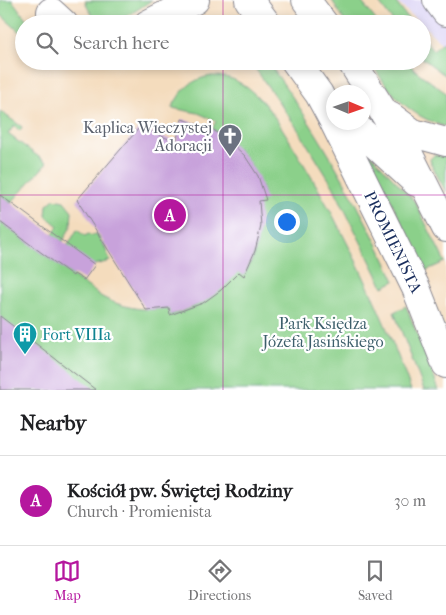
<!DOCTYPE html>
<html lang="en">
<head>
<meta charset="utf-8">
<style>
	body { margin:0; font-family:"IM FELL French Canon",serif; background:#f6f6f6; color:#202124 }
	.compass { position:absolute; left:326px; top:85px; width:45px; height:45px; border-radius:50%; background:#fff; box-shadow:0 2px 8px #0003; rotate:92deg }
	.you { position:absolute; left:286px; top:221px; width:18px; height:18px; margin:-12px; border:4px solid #fff; border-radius:50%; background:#1a73e8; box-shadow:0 0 0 8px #1a73e833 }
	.badge { display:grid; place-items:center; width:32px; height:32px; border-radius:50%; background:#b5179e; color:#fff; font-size:16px; font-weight:700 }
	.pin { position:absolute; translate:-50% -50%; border:2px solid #fff; box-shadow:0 1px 5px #0006 }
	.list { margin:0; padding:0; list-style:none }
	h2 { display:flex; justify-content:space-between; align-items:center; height:65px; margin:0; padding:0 20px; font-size:21px }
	h2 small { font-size:16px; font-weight:400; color:#757577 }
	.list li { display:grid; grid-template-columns:32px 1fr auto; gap:15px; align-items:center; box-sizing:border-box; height:90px; padding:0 20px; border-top:1px solid #e0e0e0 }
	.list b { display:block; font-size:19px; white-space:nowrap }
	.list p { margin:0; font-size:16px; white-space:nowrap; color:#757577 }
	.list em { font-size:16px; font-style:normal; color:#757577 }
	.icon { flex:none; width:28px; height:28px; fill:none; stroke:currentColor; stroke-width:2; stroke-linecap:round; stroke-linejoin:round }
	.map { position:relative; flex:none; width:446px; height:390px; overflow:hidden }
	.search { position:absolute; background:#fff; box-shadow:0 2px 8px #0003; left:15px; right:15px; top:15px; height:55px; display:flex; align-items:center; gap:12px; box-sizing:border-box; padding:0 18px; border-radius:28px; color:#757577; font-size:19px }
	.sheet { height:155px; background:#fff }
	nav { display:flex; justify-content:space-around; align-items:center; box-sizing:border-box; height:70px; border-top:1px solid #e0e0e0; background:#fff; font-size:14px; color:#757577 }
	nav a { display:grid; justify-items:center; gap:2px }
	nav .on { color:#b5179e }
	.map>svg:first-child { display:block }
	.built { fill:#ddd5f6 }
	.green { fill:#8bd08a; stroke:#538074 }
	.building { fill:#c8a2db }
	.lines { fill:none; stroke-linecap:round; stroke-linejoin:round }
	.minor-casing { stroke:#88868e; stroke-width:30 }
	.minor { stroke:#fff; stroke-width:28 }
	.grid { fill:none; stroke:#b5179e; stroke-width:1; stroke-opacity:0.55 }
	.labels { text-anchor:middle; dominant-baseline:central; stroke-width:4.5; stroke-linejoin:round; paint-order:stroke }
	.worship-label { font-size:16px; fill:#5b616d; stroke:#fff; text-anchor:end }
	.street-label { font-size:16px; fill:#1b2f5e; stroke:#fff }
	.park-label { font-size:16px; fill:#3d5f6b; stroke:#fff }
	.culture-label { font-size:16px; fill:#0d838f; stroke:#fff; text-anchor:start }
</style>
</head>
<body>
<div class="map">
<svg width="446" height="390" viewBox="0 0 446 390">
	<rect width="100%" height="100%" fill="#fff"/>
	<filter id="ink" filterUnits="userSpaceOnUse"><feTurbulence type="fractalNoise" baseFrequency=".02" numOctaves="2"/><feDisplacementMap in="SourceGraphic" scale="10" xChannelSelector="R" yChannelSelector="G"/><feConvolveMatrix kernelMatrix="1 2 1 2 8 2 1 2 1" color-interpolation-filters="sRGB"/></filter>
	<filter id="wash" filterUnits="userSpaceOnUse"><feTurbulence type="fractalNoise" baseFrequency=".0096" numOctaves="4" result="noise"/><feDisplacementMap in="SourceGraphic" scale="20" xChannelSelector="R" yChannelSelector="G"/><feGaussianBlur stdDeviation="1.12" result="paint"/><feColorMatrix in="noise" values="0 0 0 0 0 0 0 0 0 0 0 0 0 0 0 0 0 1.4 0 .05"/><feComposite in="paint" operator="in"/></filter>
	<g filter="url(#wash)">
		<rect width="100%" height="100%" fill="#f4dcbd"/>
		<path class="built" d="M 394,0 L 446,0 L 446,48 L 422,24 Z"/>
		<path class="green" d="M 0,0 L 12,0 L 30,24 L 24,24 L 24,36 L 0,14 Z
			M 152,0 C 130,14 99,41 85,1 Z
			M 332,0 L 360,0 L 379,24 L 346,24 Z
			M 377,0 L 394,0 L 412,24 L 395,24 Z
			M 422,37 L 433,50 L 446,40 L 446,76 L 422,58 Z
			M 250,61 L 267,61 C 318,130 359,204 395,281 L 383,287 L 333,186 L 297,128 Z
			M 370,61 L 407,61 L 416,71 L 446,93 L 446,127 C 409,116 389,93 370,61 Z
			M 211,76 C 221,76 231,77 240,83 C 267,99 283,130 299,156 C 344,230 381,309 411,390 L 0,390 L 0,222 L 102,297 C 129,311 153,312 182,305 L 171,315 C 202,307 220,291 241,267 L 243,275 C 261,251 260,223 257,194 L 263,200 L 265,200 C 258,168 239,146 212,129 L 216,121 L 198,113 L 172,108 C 181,90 191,79 211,76 Z
			M 0,111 L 22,127 L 20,131 L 14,126 L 8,134 L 47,163 L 11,203 L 0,194 Z
			M 354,136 L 415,202 L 445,262 L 425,271 L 386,190 Z
			M 434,155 L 446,156 L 446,192 L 431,164 L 430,159 Z
			M 54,199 L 64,201 L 72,211 L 71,226 L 60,247 L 50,239 L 58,226 L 46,216 L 47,205 Z
			M 77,230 L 85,236 L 88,234 L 92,236 L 96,233 L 105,247 L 110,261 L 87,267 L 65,250 Z
			M 406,306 L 439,390 L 424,390 L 394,312 Z"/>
		<g id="blocks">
			<path class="building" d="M 182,119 L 212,129 L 227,139 L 245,156 L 258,176 L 266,200 L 259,201 L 261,226 L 255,251 L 244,276 L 239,272 L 221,290 L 203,303 L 170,315 L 169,308 L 146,310 L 77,200 L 140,127 L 176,142 Z
				M 0,195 L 95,265 L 84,280 L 74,274 L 73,276 L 0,222 Z
				M 0,316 L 96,390 L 0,390 Z"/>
		</g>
	</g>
	<g filter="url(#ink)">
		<use href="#blocks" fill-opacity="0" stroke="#88868e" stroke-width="1"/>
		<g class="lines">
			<defs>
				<path id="minor" d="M 249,0 L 267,24
					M 306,0 L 324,24
					M 437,0 L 446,12
					M 51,12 L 64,24
					M 148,24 L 195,0
					M 295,61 L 319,94 L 334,122
					M 351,61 L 402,141 L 446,228
					M 390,116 L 413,133 L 446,142
					M 334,122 L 416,288 L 446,364
					M 351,122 L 416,182"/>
			</defs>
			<use href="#minor" class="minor-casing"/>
			<use href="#minor" class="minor"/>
		</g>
	</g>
	<path class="grid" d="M 223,0 L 223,24M 223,61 L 223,390M 0,195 L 446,195"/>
	<defs>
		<symbol id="church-pin" viewBox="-11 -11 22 30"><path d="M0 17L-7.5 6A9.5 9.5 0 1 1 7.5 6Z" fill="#6b7280" stroke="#fff"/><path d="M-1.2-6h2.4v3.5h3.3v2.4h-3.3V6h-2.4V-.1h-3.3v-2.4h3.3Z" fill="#fff"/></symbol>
		<symbol id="building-pin" viewBox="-11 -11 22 30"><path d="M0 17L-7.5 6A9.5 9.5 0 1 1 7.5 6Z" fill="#0f9aa8" stroke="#fff"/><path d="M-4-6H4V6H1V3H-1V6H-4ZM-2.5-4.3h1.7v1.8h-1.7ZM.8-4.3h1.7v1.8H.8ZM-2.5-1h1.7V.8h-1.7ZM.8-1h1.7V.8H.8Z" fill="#fff"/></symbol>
	</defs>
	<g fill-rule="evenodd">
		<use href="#church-pin" x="216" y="122" width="28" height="38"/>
		<use href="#building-pin" x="11" y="320" width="28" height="38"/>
	</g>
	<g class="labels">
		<g class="worship-label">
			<text x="212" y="127">Kaplica Wieczystej<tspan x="212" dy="18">Adoracji</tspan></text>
		</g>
		<g class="street-label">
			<text transform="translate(393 242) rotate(64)">PROMIENISTA</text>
		</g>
		<g class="park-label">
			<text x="323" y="323">Park Księdza<tspan x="323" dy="18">Józefa Jasińskiego</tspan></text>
		</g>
		<g class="culture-label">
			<text x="42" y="334">Fort VIIIa</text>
		</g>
	</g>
</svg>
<svg class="compass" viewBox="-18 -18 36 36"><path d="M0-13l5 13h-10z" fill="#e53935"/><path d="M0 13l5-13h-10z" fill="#757577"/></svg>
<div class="you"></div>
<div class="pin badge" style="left:170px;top:215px">A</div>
<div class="search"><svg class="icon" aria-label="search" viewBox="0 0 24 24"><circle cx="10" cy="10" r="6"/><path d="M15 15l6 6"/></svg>Search here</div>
</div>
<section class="sheet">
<h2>Nearby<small></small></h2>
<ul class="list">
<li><span class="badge">A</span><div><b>Kościół pw. Świętej Rodziny</b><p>Church · Promienista</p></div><em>30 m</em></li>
</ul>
</section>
<nav>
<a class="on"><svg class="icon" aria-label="map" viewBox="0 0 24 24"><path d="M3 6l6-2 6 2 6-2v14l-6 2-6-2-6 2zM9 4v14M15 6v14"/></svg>Map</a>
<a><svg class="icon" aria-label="directions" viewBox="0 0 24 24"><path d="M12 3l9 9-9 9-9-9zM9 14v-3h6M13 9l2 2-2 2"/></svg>Directions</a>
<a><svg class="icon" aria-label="saved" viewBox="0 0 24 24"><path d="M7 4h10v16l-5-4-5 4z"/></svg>Saved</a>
</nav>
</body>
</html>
